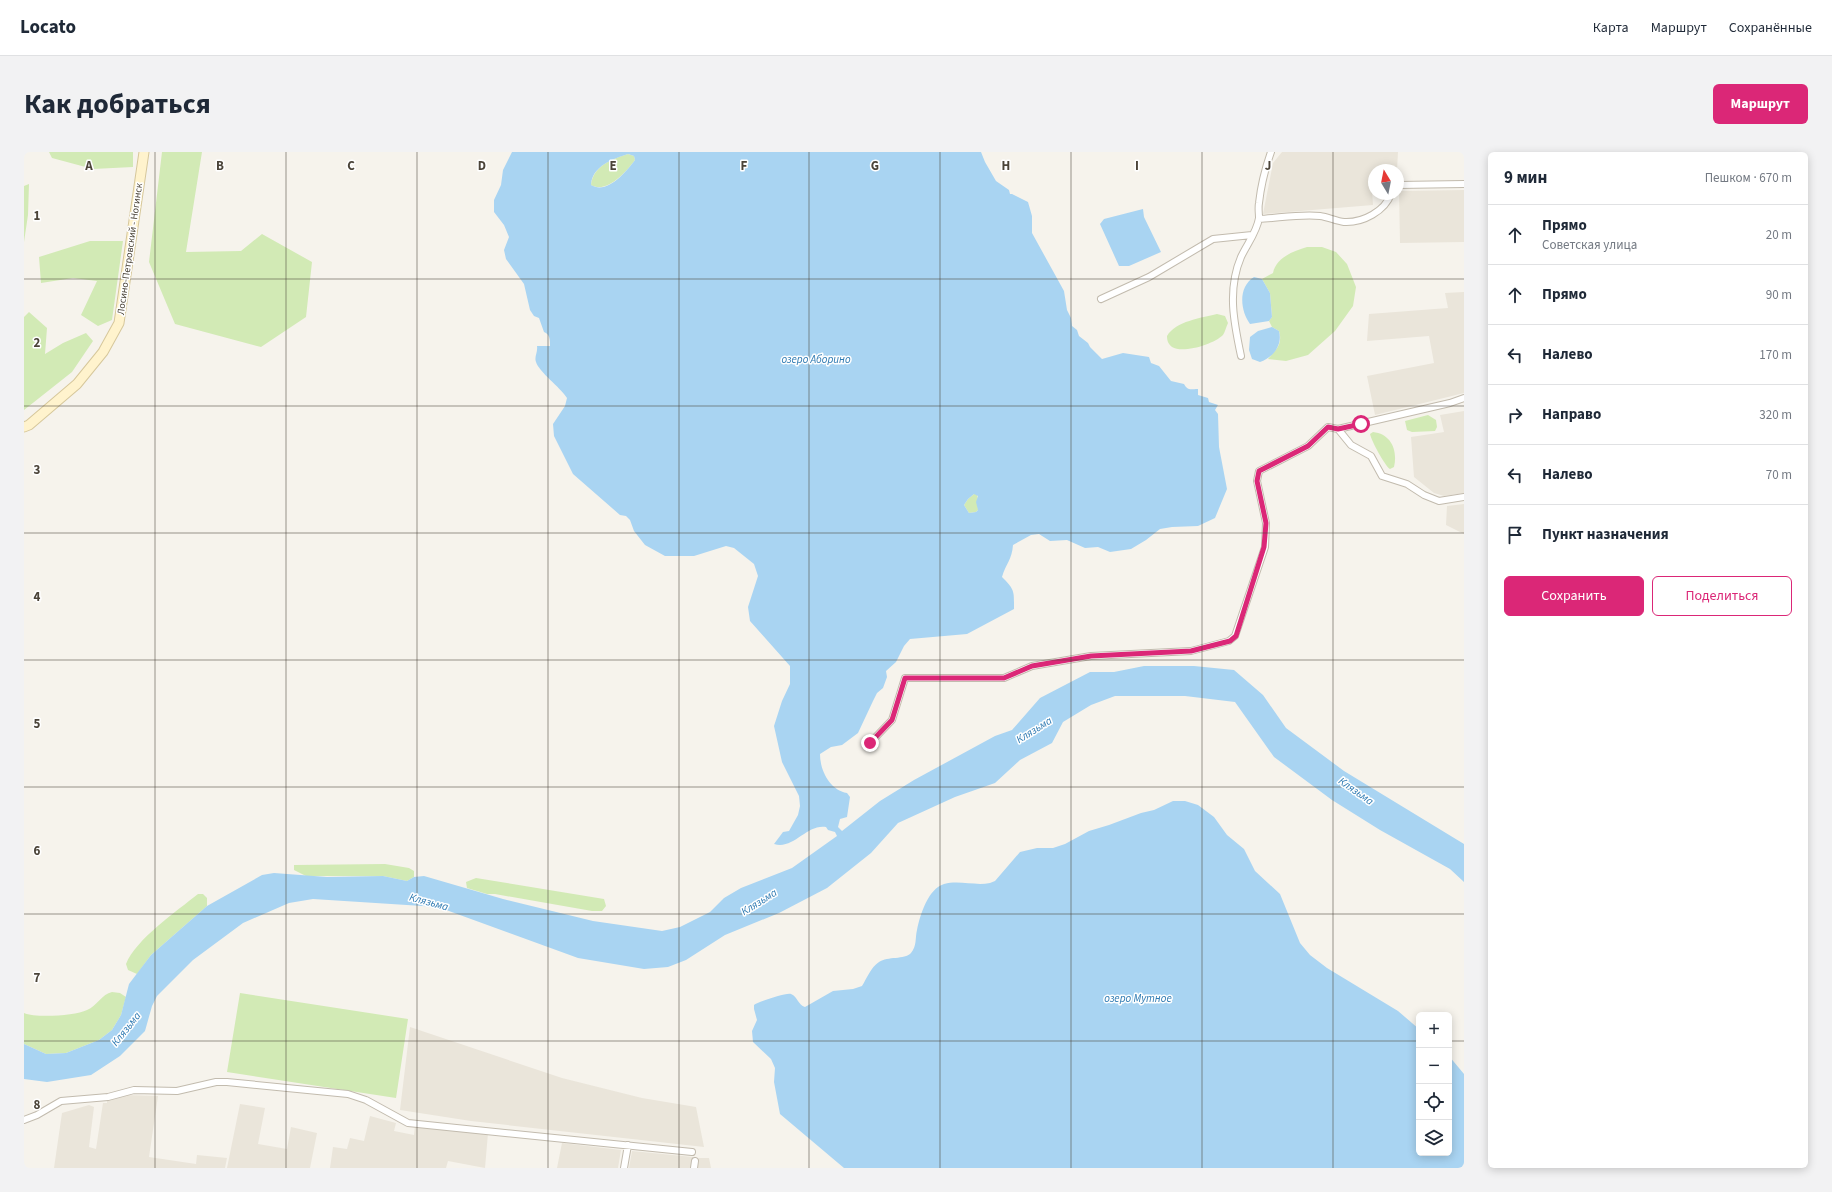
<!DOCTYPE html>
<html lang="ru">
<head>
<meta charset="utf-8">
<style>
	body { margin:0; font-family:"Source Sans 3",sans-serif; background:#f2f2f3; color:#1f2937 }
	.controls { position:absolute; right:12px; bottom:12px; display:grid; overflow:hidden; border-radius:6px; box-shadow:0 2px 10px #0003 }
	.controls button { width:36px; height:36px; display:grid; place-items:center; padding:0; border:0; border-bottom:1px solid #e0e1e3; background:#fff; color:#1f2937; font:20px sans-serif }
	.compass { position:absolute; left:1344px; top:12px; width:36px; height:36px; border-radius:50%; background:#fff; box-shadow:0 2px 10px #0003; rotate:350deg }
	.stop { position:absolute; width:12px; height:12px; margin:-9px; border:3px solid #db2777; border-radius:50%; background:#fff }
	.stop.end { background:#db2777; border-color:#fff; box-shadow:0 1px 4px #0008 }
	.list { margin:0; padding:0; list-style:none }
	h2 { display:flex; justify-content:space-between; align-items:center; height:52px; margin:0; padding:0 16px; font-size:17px }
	h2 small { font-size:13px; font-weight:400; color:#747a83 }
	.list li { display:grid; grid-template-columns:26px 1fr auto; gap:12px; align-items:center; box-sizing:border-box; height:60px; padding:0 16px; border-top:1px solid #e0e1e3 }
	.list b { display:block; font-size:15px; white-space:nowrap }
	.list p { margin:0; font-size:13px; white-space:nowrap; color:#747a83 }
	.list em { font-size:13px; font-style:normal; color:#747a83 }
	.actions { display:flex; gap:8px; padding:12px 16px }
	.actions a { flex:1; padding:9px 0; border:1px solid #db2777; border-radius:6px; text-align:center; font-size:14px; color:#db2777 }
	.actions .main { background:#db2777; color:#fff }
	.icon { flex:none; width:22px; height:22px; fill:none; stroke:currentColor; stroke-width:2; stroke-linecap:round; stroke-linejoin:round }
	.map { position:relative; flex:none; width:1440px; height:1016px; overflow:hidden; border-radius:6px }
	header { display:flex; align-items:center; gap:24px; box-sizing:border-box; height:56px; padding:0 20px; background:#fff; border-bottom:1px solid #e0e1e3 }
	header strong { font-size:19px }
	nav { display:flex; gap:22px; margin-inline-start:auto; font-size:14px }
	.intro { display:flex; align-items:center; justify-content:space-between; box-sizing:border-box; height:96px; padding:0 24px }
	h1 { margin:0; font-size:28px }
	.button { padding:10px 18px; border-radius:6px; background:#db2777; color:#fff; font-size:14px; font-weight:700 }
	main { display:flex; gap:24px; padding:0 24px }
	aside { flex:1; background:#fff; border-radius:6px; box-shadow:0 2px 10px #0003 }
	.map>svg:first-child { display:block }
	.residential { fill:#eae5da }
	.green { fill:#d2eab5 }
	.water { fill:#a9d4f2; fill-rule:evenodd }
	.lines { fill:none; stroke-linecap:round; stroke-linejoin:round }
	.street-casing { stroke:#c2bbae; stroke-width:8 }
	.secondary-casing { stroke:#d6c79b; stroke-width:11 }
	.street { stroke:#fff; stroke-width:6 }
	.secondary { stroke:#fff3cd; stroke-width:9 }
	.route { stroke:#db2777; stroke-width:5 }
	.grid { fill:none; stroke:#4b4439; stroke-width:1; stroke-opacity:0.55 }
	.labels { text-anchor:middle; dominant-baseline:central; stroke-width:3; stroke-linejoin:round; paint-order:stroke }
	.street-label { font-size:10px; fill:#4b4439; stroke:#fff }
	.water-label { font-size:11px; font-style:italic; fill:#2e7ab2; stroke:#fff }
	.grid-label { font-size:13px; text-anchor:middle; font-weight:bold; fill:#4b4439; stroke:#fff; stroke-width:3; stroke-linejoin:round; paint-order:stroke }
</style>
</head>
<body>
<header>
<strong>Locato</strong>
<nav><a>Карта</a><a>Маршрут</a><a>Сохранённые</a></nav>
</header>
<div class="intro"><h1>Как добраться</h1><a class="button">Маршрут</a></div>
<main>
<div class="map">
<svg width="1440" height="1016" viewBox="0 0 1440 1016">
	<rect width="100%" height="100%" fill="#f6f3ec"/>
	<path class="residential" d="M 1258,0 L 1374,0 L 1373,18 L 1350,18 L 1350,24 L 1347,24 L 1349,53 L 1239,62 L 1249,11 Z
		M 1440,38 L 1440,90 L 1376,91 L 1375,39 Z
		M 1440,140 L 1440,241 L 1351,263 L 1343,224 L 1410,211 L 1405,184 L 1343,189 L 1345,162 L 1424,156 L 1421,141 Z
		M 1440,259 L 1440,341 L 1420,344 L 1410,341 L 1390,325 L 1387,285 L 1420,280 L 1416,263 Z
		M 1440,352 L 1440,382 L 1422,373 L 1423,354 Z
		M 386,875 L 538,926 L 618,946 L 672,955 L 680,995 L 447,969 L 376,958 Z
		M 103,943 L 134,944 L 125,1005 L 172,1012 L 173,1003 L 203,1006 L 201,1016 L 30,1016 L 38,961 L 65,953 L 70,955 L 65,995 L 72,997 L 79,951 L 83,951 L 83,948 Z
		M 216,952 L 241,956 L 234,992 L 263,997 L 267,975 L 293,981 L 286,1016 L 203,1016 Z
		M 346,964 L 372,971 L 370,979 L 390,983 L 391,974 L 464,981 L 461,1016 L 424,1009 L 422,1016 L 306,1016 L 309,995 L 323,997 L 326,986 L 340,989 Z
		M 538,991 L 597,998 L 594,1016 L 533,1016 Z
		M 608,999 L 669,1005 L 667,1016 L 605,1016 Z
		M 675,1006 L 685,1006 L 687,1016 L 673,1016 Z"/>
	<path class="green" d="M 25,0 L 109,0 L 109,15 L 69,17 L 28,6 Z
		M 138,0 L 178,0 L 162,100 L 217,99 L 238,82 L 288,110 L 282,165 L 237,195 L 151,172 L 125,110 Z
		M 604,2 L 610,4 L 611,8 C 602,20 583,42 567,33 C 569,14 588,7 604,2 Z
		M 5,32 L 4,63 L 0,90 L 0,34 Z
		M 66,89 L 99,89 L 88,168 L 74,174 L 57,163 L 73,129 L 49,126 L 17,131 L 15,105 Z
		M 1283,95 L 1298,95 L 1312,100 L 1323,112 L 1332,135 L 1329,154 L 1311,179 L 1284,203 L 1262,209 L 1244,207 C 1252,198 1259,192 1255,179 L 1248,175 L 1245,169 L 1248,165 L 1246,141 L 1238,127 L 1249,121 C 1252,106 1269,99 1283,95 Z
		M 5,160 L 23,176 L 21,202 L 39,191 L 62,181 L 69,189 L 48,220 L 0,258 L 0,165 Z
		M 1193,162 L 1201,164 L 1204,171 C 1202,175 1201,180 1199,183 C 1190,192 1159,202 1148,195 C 1144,192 1143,188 1143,184 C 1152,169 1177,166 1193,162 Z
		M 1404,263 L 1412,268 L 1413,275 L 1411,279 L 1388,280 L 1383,278 L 1381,269 Z
		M 1349,280 C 1367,282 1374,298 1370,315 L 1366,317 C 1361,314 1347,288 1346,282 Z
		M 950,342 L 953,342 C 954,345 954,355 954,358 L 952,360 L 945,361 L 940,353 L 944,347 Z
		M 361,712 L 385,716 L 390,719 L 390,725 L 383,729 L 359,724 L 282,724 L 270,718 L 270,713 Z
		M 452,726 L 580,747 L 582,754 L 578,759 L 568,759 L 471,742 L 463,742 L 443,736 L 442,730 Z
		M 174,742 L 179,742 L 183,746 L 183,754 L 127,803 L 113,822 L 104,818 L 102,812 C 112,787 153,759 174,742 Z
		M 88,840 L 96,841 L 102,845 L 97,863 L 88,878 L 75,888 L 42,901 L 22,902 L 0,892 L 0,861 C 11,866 51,864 63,858 C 73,854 78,842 88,840 Z
		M 216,841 L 384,867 L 372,946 L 203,920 Z"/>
	<path class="water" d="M 488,0 L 957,0 L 961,10 L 972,29 L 985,38 L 986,42 L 988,42 L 1004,50 L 1008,64 L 1008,81 L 1040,139 L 1043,158 L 1047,166 L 1048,174 L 1053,178 L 1055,184 L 1064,191 L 1066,195 L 1078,207 L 1099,201 L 1125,205 L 1127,211 L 1135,214 L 1147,229 L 1160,232 C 1164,239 1166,237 1174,237 L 1174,243 L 1184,246 L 1185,250 L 1194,253 L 1191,258 L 1194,262 L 1195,295 L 1203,337 L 1191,366 L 1174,374 L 1148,375 L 1136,377 L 1122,388 L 1107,397 L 1086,400 L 1074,395 L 1061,396 L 1043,388 L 1026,389 L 1015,382 L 1007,383 L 989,393 C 988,408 982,411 978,425 C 991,438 990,439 990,457 L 943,482 L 886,487 L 880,494 L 872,510 L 862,519 L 863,525 L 859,536 L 853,541 L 849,549 L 834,581 L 818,593 L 807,595 L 796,602 C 796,619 806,638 823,641 L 826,645 L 823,665 L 816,667 L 814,675 L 818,679 L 856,649 L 890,628 L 971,584 L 988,578 L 1016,546 L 1066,520 L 1090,520 L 1120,514 L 1170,514 L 1210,518 L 1239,543 L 1262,576 L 1320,619 L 1440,692 L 1440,730 L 1426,717 L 1356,678 L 1308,648 L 1250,605 L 1211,550 L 1161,544 L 1091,544 L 1067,553 L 1039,570 L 1028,591 L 996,608 L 971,631 L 931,645 L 874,671 L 847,701 L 803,736 L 755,761 L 701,783 L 662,808 L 644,815 L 620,817 L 554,806 L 414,755 L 289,747 L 265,751 L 219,771 L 169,808 L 133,844 L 128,854 L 121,879 L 96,904 L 67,923 L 23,930 L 0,927 L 0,892 L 22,902 L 42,901 L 75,888 L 88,878 L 97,863 L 105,832 L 127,803 L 183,754 L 238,723 L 250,721 L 303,725 L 359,724 L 383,729 L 390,725 L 400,724 L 479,747 L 569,769 L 638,779 L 656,775 L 686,760 L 700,746 L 717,736 L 768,716 L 813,684 L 811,680 L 804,678 L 802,675 C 782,672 770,698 750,692 L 759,680 L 765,679 L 774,663 L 776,654 L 775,644 L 758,610 L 750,574 L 758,549 L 766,532 L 766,514 L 726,469 L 724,455 L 734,424 L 730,412 L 710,396 L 702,394 L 670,404 L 641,404 L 621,393 L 610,379 L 606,368 L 602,364 L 596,363 L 549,322 L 530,284 L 529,272 L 541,254 L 543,246 C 536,235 515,220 512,210 C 510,205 514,200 513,194 L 526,194 C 526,188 526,182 520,180 L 515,166 L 510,164 L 506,158 L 500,132 L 482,107 L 480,98 L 485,85 L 480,73 L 470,60 L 470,48 L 477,33 L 479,18 ZM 604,2 L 610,4 L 611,8 C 602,20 583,43 567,33 C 568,14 589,7 604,2 ZM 950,342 L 954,344 L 952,350 L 954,358 L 952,360 L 945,361 L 940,353 L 944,347 Z
		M 1119,57 L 1120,65 L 1137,100 L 1105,114 L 1095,114 L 1076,72 L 1080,67 Z
		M 1230,125 L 1238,127 L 1246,141 L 1248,165 L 1245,169 L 1226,172 C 1216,158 1214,135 1230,125 Z
		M 1248,175 L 1255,179 C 1259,194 1248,206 1236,210 L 1228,207 L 1225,198 L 1226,185 L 1234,179 Z
		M 1149,649 L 1161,649 L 1174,653 L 1190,665 L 1203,683 L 1220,697 L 1231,719 L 1256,742 L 1276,791 L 1286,803 L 1303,816 L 1374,859 L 1395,877 L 1395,1001 L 1425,1001 L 1425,904 L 1440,922 L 1440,1016 L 820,1016 L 756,962 L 750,930 L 751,916 L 747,907 L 729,890 L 728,879 L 733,868 L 730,857 L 730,853 C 734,850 763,840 767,842 C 774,845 774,853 781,855 L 809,839 L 829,837 L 838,834 C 843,826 847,815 855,810 C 864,804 880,808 887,801 C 893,794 891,786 893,778 C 896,763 904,737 920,732 C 935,728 951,734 966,731 L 971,729 L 996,700 L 1013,696 L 1029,696 L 1041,692 L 1065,679 L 1085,673 L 1117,661 L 1130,658 Z"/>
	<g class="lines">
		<defs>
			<path id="street" d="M 1374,33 L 1440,32
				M 1235,67 C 1255,66 1276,62 1296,64 C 1304,65 1312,69 1320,70 C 1339,71 1361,59 1367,42
				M 1077,147 L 1125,125 L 1189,87 L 1228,83
				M 1217,204 C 1210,171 1203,138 1217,105 C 1223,92 1233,80 1235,66 C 1235,61 1234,56 1235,51 C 1237,33 1241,17 1247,0
				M 1314,277 L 1426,251 L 1440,246
				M 846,591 L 868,568 L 881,526 L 980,526 L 1008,514 L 1067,504 L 1167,499 L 1205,489 L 1211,484 L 1241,395 L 1242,371 L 1233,329 L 1235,319 L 1284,294 L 1304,275 L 1314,277 L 1327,293 L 1347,304 L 1358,324 L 1383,332 L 1400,343 L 1415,349 L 1440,345
				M 0,968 L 13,963 L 37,949 L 84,945 L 110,938 L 153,939 L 192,930 L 203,930 L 324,942 L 342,948 L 384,971 L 668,1000
				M 600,1016 L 604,993
				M 670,1016 L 671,1009"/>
			<path id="secondary" d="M 0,275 L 5,273 L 53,232 L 79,200 L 95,171 L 120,0"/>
		</defs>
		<use href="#street" class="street-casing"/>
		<use href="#secondary" class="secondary-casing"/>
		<use href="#street" class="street"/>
		<use href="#secondary" class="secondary"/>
	</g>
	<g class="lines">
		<path class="route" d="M 846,591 L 868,568 L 881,526 L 980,526 L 1008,514 L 1067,504 L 1167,499 L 1206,489 L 1212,484 L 1240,395 L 1242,371 L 1233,329 L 1235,319 L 1284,294 L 1304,275 L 1314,277 L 1337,272"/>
	</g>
	<path class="grid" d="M 131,0 L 131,1016M 262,0 L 262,1016M 393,0 L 393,1016M 524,0 L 524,1016M 655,0 L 655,1016M 785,0 L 785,1016M 916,0 L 916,1016M 1047,0 L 1047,1016M 1178,0 L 1178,1016M 1309,0 L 1309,1016M 0,127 L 1440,127M 0,254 L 1440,254M 0,381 L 1440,381M 0,508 L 1440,508M 0,635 L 1440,635M 0,762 L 1440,762M 0,889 L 1395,889M 1425,889 L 1440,889"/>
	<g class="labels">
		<g class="street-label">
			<text transform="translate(106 97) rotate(-82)">Лосино-Петровский - Ногинск</text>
		</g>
		<g class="water-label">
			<text x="792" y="207">озеро Аборино</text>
			<text transform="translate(1010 578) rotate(-32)">Клязьма</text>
			<text transform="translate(1332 639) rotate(35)">Клязьма</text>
			<text transform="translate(405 750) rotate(15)">Клязьма</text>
			<text transform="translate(735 750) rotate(-32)">Клязьма</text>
			<text x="1114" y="846">озеро Мутное</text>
			<text transform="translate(102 877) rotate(-51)">Клязьма</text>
		</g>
	</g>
	<g class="grid-label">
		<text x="65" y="18">A</text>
		<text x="196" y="18">B</text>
		<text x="327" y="18">C</text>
		<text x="458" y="18">D</text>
		<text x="589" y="18">E</text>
		<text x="720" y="18">F</text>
		<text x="851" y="18">G</text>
		<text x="982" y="18">H</text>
		<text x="1113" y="18">I</text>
		<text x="1244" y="18">J</text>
		<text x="13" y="68">1</text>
		<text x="13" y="195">2</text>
		<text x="13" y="322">3</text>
		<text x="13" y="449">4</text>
		<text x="13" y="576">5</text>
		<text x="13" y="703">6</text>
		<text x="13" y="830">7</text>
		<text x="13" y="957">8</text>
	</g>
</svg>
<div class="controls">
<button>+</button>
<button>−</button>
<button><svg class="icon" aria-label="locate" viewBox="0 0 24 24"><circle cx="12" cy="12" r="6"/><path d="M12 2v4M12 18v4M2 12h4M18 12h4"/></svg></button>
<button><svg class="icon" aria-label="layers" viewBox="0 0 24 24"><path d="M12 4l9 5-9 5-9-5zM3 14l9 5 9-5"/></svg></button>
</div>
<svg class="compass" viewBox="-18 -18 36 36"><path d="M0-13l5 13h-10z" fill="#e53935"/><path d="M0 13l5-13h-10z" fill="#747a83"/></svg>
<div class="stop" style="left:1337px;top:272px"></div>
<div class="stop end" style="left:846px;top:591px"></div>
</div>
<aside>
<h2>9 мин<small>Пешком · 670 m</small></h2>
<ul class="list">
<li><svg class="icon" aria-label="ahead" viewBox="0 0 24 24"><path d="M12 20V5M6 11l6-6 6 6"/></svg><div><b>Прямо</b><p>Советская улица</p></div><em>20 m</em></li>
<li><svg class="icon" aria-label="ahead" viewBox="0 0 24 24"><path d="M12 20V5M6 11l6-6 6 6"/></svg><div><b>Прямо</b></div><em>90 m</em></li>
<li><svg class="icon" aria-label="left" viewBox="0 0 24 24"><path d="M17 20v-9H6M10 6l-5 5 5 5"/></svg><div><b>Налево</b></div><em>170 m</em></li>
<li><svg class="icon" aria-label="right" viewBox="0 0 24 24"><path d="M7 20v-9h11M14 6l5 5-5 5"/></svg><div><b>Направо</b></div><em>320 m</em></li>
<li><svg class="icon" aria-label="left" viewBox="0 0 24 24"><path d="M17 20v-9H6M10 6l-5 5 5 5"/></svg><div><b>Налево</b></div><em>70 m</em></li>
<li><svg class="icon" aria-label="arrive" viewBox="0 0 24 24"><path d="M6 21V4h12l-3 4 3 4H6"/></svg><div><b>Пункт назначения</b></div></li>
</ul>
<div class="actions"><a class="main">Сохранить</a><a>Поделиться</a></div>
</aside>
</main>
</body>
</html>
